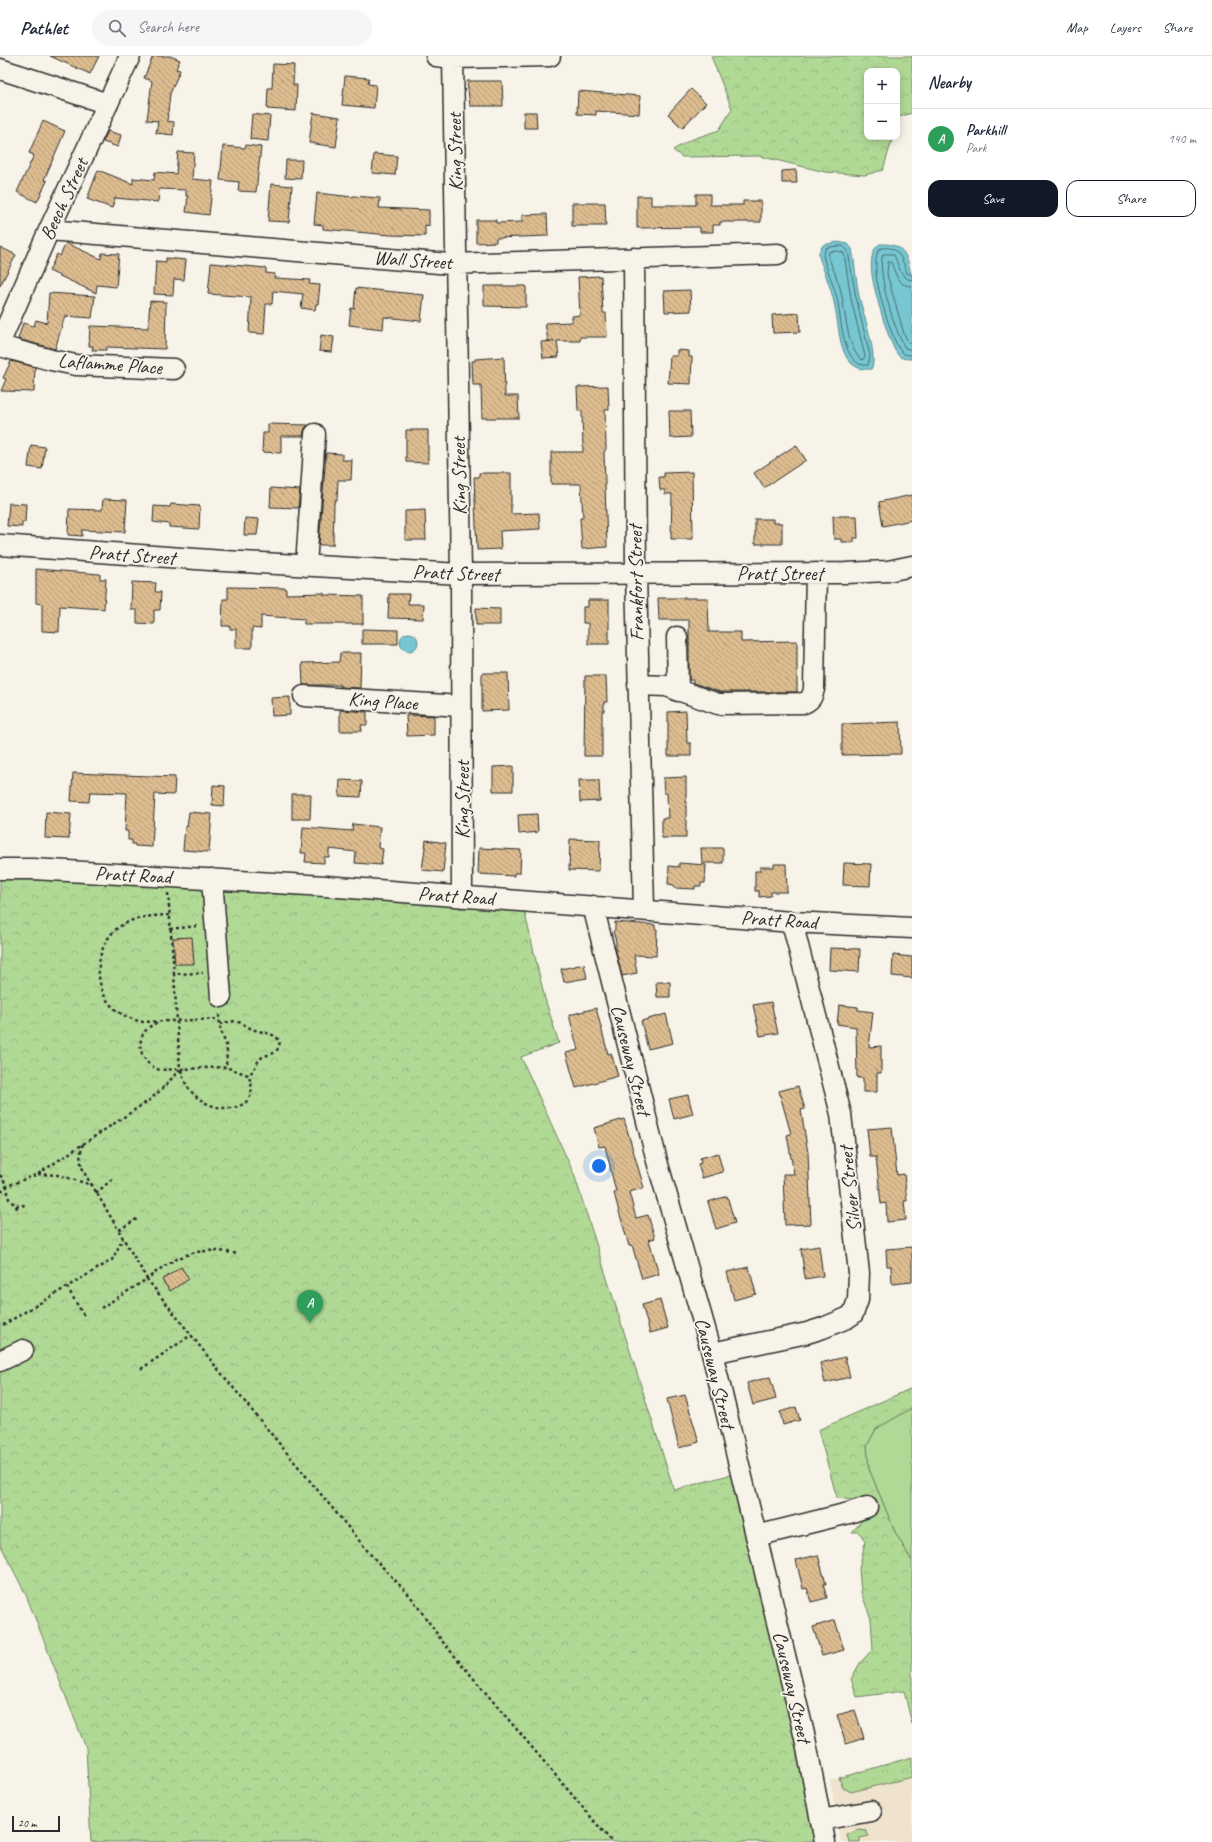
<!DOCTYPE html>
<html lang="en">
<head>
<meta charset="utf-8">
<style>
	body { margin:0; font-family:Caveat,sans-serif; background:#f6f6f7; color:#1f2937 }
	.controls { position:absolute; right:12px; top:12px; display:grid; overflow:hidden; border-radius:8px; box-shadow:0 2px 10px #0003 }
	.controls button { width:36px; height:36px; display:grid; place-items:center; padding:0; border:0; border-bottom:1px solid #e0e1e3; background:#fff; color:#1f2937; font:20px sans-serif }
	.scale { position:absolute; left:12px; bottom:10px; width:48px; box-sizing:border-box; padding-left:4px; border:2px solid #2b2b2b; border-top:0; font-size:11px; line-height:14px; white-space:nowrap; color:#2b2b2b; -webkit-text-stroke:3px #f7f3e8; paint-order:stroke }
	.you { position:absolute; left:599px; top:1110px; width:14px; height:14px; margin:-10px; border:3px solid #fff; border-radius:50%; background:#1a73e8; box-shadow:0 0 0 6px #1a73e833 }
	.badge { display:grid; place-items:center; width:26px; height:26px; border-radius:50%; background:#111827; color:#fff; font-size:13px; font-weight:700 }
	.pin { position:absolute; translate:-50% -33px; filter:drop-shadow(0 1px 2px #0008) }
	.pin::after { content:''; position:absolute; top:21px; width:14px; height:12px; background:inherit; clip-path:polygon(0 0,100% 0,50% 100%) }
	.list { margin:0; padding:0; list-style:none }
	h2 { display:flex; justify-content:space-between; align-items:center; height:52px; margin:0; padding:0 16px; font-size:17px }
	h2 small { font-size:13px; font-weight:400; color:#747a83 }
	.list li { display:grid; grid-template-columns:26px 1fr auto; gap:12px; align-items:center; box-sizing:border-box; height:60px; padding:0 16px; border-top:1px solid #e0e1e3 }
	.list b { display:block; font-size:15px; white-space:nowrap }
	.list p { margin:0; font-size:13px; white-space:nowrap; color:#747a83 }
	.list em { font-size:13px; font-style:normal; color:#747a83 }
	.actions { display:flex; gap:8px; padding:12px 16px }
	.actions a { flex:1; padding:9px 0; border:1px solid #111827; border-radius:12px; text-align:center; font-size:14px; color:#111827 }
	.actions .main { background:#111827; color:#fff }
	.icon { flex:none; width:22px; height:22px; fill:none; stroke:currentColor; stroke-width:2; stroke-linecap:round; stroke-linejoin:round }
	.map { position:relative; flex:none; width:912px; height:1786px; overflow:hidden }
	header { display:flex; align-items:center; gap:24px; box-sizing:border-box; height:56px; padding:0 20px; background:#fff; border-bottom:1px solid #e0e1e3 }
	header strong { font-size:19px }
	nav { display:flex; gap:22px; margin-inline-start:auto; font-size:14px }
	.search { width:280px; height:36px; background:#f6f6f7; display:flex; align-items:center; gap:10px; box-sizing:border-box; padding:0 14px; border-radius:22px; color:#747a83; font-size:15px }
	main { display:flex }
	aside { flex:1; background:#fff }
	.map>svg:first-child { display:block }
	.built { fill:#efe3ce }
	.grass { fill:#b1d996; stroke:#6e8260 }
	.forest { fill:url(#forest-crowns); stroke:#6e8260 }
	.water { fill:#77c7d2; stroke:#59898f }
	.lines { fill:none; stroke-linecap:round; stroke-linejoin:round }
	.shore { stroke:#49696e; stroke-width:1 }
	.building { fill:url(#building-back-hatch); stroke:#2b2b2b }
	.minor-casing { stroke:#2b2b2b; stroke-width:23 }
	.path { stroke:#2b2b2b; stroke-width:2.5; stroke-dasharray:3 3; stroke-linecap:butt }
	.minor { stroke:#f7f3e8; stroke-width:20 }
	.labels { text-anchor:middle; dominant-baseline:central; stroke-width:3.5; stroke-linejoin:round; paint-order:stroke }
	.street-label { font-size:20px; fill:#2b2b2b; stroke:#f7f3e8 }
</style>
</head>
<body>
<header>
<strong>Pathlet</strong>
<div class="search"><svg class="icon" aria-label="search" viewBox="0 0 24 24"><circle cx="10" cy="10" r="6"/><path d="M15 15l6 6"/></svg>Search here</div>
<nav><a>Map</a><a>Layers</a><a>Share</a></nav>
</header>
<main>
<div class="map">
<svg width="912" height="1786" viewBox="0 0 912 1786">
	<defs>
		<pattern id="forest-crowns" width="20" height="18" patternUnits="userSpaceOnUse"><rect width="20" height="18" fill="#b1d996"/><path d="M2 6a3 3 0 1 1 6 0M12 15a3 3 0 1 1 6 0" fill="none" stroke="#98ba81"/></pattern>
		<pattern id="building-back-hatch" width="6" height="6" patternUnits="userSpaceOnUse"><rect width="6" height="6" fill="#ddbd90"/><path d="M-1 5l2 2M0 0l6 6M5-1l2 2" fill="none" stroke="#b39a76"/></pattern>
	</defs>
	<rect width="100%" height="100%" fill="#f7f3e8"/>
	<filter id="ink" filterUnits="userSpaceOnUse"><feTurbulence type="fractalNoise" baseFrequency=".025" numOctaves="2"/><feDisplacementMap in="SourceGraphic" scale="8" xChannelSelector="R" yChannelSelector="G"/><feConvolveMatrix kernelMatrix="1 2 1 2 8 2 1 2 1" color-interpolation-filters="sRGB"/></filter>
	<g filter="url(#ink)">
		<path class="built" d="M 912,1701 L 912,1786 L 841,1786 L 830,1724 Z"/>
		<path class="grass" d="M 912,1352 L 912,1505 L 895,1476 L 869,1413 L 867,1390 L 876,1373 Z
			M 858,1774 L 866,1775 L 869,1780 L 860,1782 L 860,1786 L 849,1786 L 847,1779 Z"/>
		<path class="forest" d="M 711,0 L 912,0 L 912,57 L 899,61 L 897,67 L 897,15 L 867,15 L 867,81 L 893,81 L 883,114 L 865,119 L 825,116 L 759,100 L 682,101 L 673,94 L 690,84 L 719,74 L 732,53 Z
			M 0,813 L 522,845 L 545,943 L 559,987 L 521,1001 L 574,1118 L 674,1434 L 740,1416 L 825,1786 L 91,1786 L 86,1692 L 26,1539 L 0,1488 Z
			M 912,1332 L 912,1352 L 876,1373 L 867,1390 L 869,1413 L 895,1476 L 912,1505 L 912,1668 L 904,1635 L 857,1641 L 851,1623 L 860,1607 L 873,1593 L 871,1563 L 861,1536 L 859,1513 L 865,1486 L 862,1480 L 858,1476 L 852,1476 L 866,1460 L 869,1446 L 837,1442 L 818,1374 Z
			M 912,1701 L 912,1721 L 851,1736 L 843,1731 L 839,1722 Z"/>
		<path class="water" d="M 837,186 L 848,188 L 852,193 C 855,209 856,224 859,240 C 862,254 879,302 871,313 C 838,317 840,273 835,251 C 832,234 825,218 819,201 L 819,196 L 823,189 Z
			M 880,188 C 906,187 907,201 912,222 L 912,303 C 907,303 901,303 898,299 C 889,288 874,234 872,219 C 871,210 870,193 880,188 Z
			M400 586a9 9 0 1 1 18 0a9 9 0 1 1-18 0Z"/>
		<g class="lines">
			<path class="shore" d="M 837,190 L 843,190 L 848,195 L 856,242 L 870,300 L 868,309 C 842,313 841,259 837,242 C 833,227 827,214 823,200 L 826,192 Z
				M 837,195 L 844,197 L 851,243 L 865,300 L 863,304 C 847,298 845,249 840,232 C 837,221 832,211 828,200 L 829,196 Z
				M 912,219 L 907,217 C 902,203 898,187 879,193 C 875,200 876,210 876,218 C 877,232 892,285 901,295 C 904,299 908,299 912,299
				M 912,224 C 899,223 899,207 893,198 L 883,198 C 876,216 895,275 905,292 L 912,294
				M 912,230 C 897,230 896,218 891,206 L 888,206 L 887,218 L 904,278 L 909,287 L 912,288"/>
		</g>
		<path class="building" d="M 50,0 L 99,0 L 90,18 Z
			M 153,0 L 170,0 L 180,4 L 176,13 L 180,14 L 170,38 L 167,65 L 174,66 L 173,79 L 156,77 L 158,65 L 147,64 L 152,25 L 144,22 Z
			M 273,8 L 294,9 L 293,29 L 297,29 L 296,55 L 267,53 L 268,32 L 272,32 Z
			M 345,20 L 369,22 L 368,28 L 376,29 L 374,52 L 342,49 Z
			M 467,25 L 502,25 L 503,50 L 470,50 Z
			M 691,33 L 706,47 L 682,72 L 668,58 Z
			M 578,35 L 640,40 L 639,58 L 596,55 L 596,59 L 577,58 Z
			M 524,56 L 536,56 L 537,72 L 524,72 Z
			M 313,57 L 340,61 L 336,91 L 309,87 Z
			M 252,58 L 270,60 L 268,85 L 250,83 Z
			M 43,65 L 65,75 L 44,124 L 47,125 L 37,146 L 17,136 L 34,99 L 29,97 Z
			M 108,75 L 121,79 L 118,91 L 103,86 Z
			M 246,89 L 261,91 L 256,136 L 238,135 L 239,126 L 220,124 L 223,90 L 245,92 Z
			M 178,96 L 194,97 L 192,123 L 213,125 L 209,159 L 186,156 L 188,140 L 186,140 L 186,134 L 159,133 L 158,146 L 115,142 L 112,152 L 87,143 L 98,114 L 133,128 L 133,122 L 154,124 L 155,116 L 176,118 Z
			M 374,98 L 397,100 L 395,119 L 372,117 Z
			M 286,104 L 302,104 L 301,123 L 285,122 Z
			M 796,114 L 797,127 L 782,127 L 782,115 Z
			M 271,128 L 292,130 L 289,166 L 268,165 Z
			M 317,137 L 353,141 L 353,140 L 380,142 L 379,152 L 429,154 L 429,170 L 425,169 L 425,180 L 390,179 L 323,173 L 323,169 L 314,168 Z
			M 696,138 L 710,138 L 710,149 L 743,149 L 743,145 L 761,145 L 761,166 L 720,166 L 720,169 L 713,169 L 713,176 L 700,176 L 700,171 L 637,172 L 637,140 L 651,140 L 651,149 L 696,149 Z
			M 572,147 L 605,147 L 606,170 L 572,170 Z
			M 547,158 L 548,180 L 496,182 L 496,186 L 476,187 L 476,164 L 496,164 L 496,167 L 522,166 L 522,159 Z
			M 66,187 L 101,203 L 102,197 L 119,198 L 116,231 L 97,229 L 96,237 L 49,215 L 57,198 L 60,200 Z
			M 0,191 L 16,199 L 0,230 Z
			M 166,202 L 186,204 L 184,224 L 174,223 L 173,239 L 154,238 L 156,205 L 166,206 Z
			M 211,207 L 266,212 L 266,217 L 275,218 L 274,222 L 310,224 L 309,228 L 320,229 L 318,248 L 316,248 L 315,254 L 301,252 L 303,238 L 273,235 L 272,248 L 266,248 L 264,278 L 249,277 L 251,241 L 208,238 Z
			M 601,220 L 603,257 L 606,257 L 607,281 L 580,281 L 580,285 L 557,285 L 559,301 L 543,302 L 541,286 L 554,285 L 548,285 L 545,267 L 572,266 L 572,260 L 580,259 L 578,221 Z
			M 484,230 L 526,230 L 526,251 L 484,250 Z
			M 356,232 L 424,239 L 421,265 L 384,261 L 383,273 L 349,269 L 351,252 L 354,253 Z
			M 690,234 L 691,255 L 665,256 L 664,235 Z
			M 49,237 L 95,240 L 92,262 L 65,260 L 55,293 L 18,283 L 23,267 L 34,270 L 36,264 L 47,267 Z
			M 150,245 L 166,246 L 165,293 L 107,291 L 106,294 L 92,294 L 93,290 L 89,290 L 90,270 L 148,272 Z
			M 799,257 L 800,276 L 773,277 L 772,259 Z
			M 321,279 L 334,281 L 332,296 L 319,295 Z
			M 677,294 L 689,295 L 689,301 L 692,301 L 691,328 L 668,327 L 670,300 L 677,300 Z
			M 504,301 L 505,340 L 518,340 L 519,362 L 482,362 L 481,329 L 473,329 L 472,305 L 475,305 L 475,303 Z
			M 11,305 L 35,311 L 34,336 L 1,335 L 6,323 L 3,322 Z
			M 608,330 L 609,354 L 605,354 L 606,393 L 604,396 L 607,491 L 582,493 L 580,462 L 583,462 L 581,428 L 551,428 L 551,396 L 583,396 L 582,355 L 578,355 L 577,331 Z
			M 669,355 L 690,355 L 691,381 L 670,382 Z
			M 268,368 L 308,369 L 308,370 L 305,372 L 303,380 L 281,380 L 281,397 L 262,396 L 263,377 L 268,377 Z
			M 406,374 L 428,374 L 428,407 L 406,406 Z
			M 31,389 L 45,391 L 42,413 L 28,411 Z
			M 796,389 L 806,404 L 764,432 L 754,417 Z
			M 326,397 L 342,398 L 342,404 L 352,404 L 351,424 L 338,424 L 337,444 L 335,444 L 334,448 L 333,489 L 319,489 Z
			M 692,416 L 693,483 L 671,483 L 672,438 L 665,438 L 665,434 L 660,434 L 659,421 L 664,421 L 664,417 Z
			M 479,417 L 511,417 L 511,458 L 539,457 L 540,473 L 500,475 L 501,493 L 477,494 L 474,421 L 479,421 Z
			M 271,432 L 300,434 L 298,452 L 270,451 Z
			M 912,439 L 912,464 L 883,470 L 879,446 Z
			M 103,443 L 127,444 L 125,476 L 82,474 L 82,480 L 68,479 L 69,453 L 102,454 Z
			M 9,447 L 26,448 L 25,466 L 22,466 L 22,471 L 7,470 Z
			M 171,448 L 200,450 L 199,473 L 169,471 L 169,468 L 153,466 L 154,450 L 170,451 Z
			M 425,454 L 426,484 L 405,484 L 405,455 Z
			M 833,460 L 857,460 L 858,482 L 854,482 L 854,486 L 841,486 L 841,483 L 834,483 Z
			M 245,462 L 259,463 L 257,479 L 244,479 Z
			M 755,463 L 773,463 L 773,467 L 782,467 L 782,488 L 755,488 Z
			M 36,513 L 100,518 L 100,523 L 106,523 L 104,553 L 60,550 L 59,576 L 42,575 L 42,548 L 36,547 Z
			M 132,526 L 156,527 L 155,536 L 161,536 L 160,554 L 154,554 L 154,568 L 137,567 L 137,554 L 131,554 Z
			M 228,531 L 286,532 L 286,538 L 324,537 L 324,539 L 363,540 L 363,568 L 304,568 L 304,563 L 261,560 L 261,573 L 252,572 L 252,592 L 236,592 L 236,573 L 230,573 L 230,570 L 222,570 L 223,543 L 228,543 Z
			M 389,538 L 409,538 L 408,548 L 424,548 L 423,563 L 388,562 Z
			M 658,542 L 708,542 L 709,576 L 741,576 L 741,586 L 797,585 L 797,636 L 720,636 L 693,627 L 693,624 L 689,624 L 689,564 L 659,564 Z
			M 588,544 L 609,544 L 609,588 L 588,588 L 588,567 L 583,567 L 583,551 L 588,551 Z
			M 476,552 L 500,553 L 500,569 L 476,569 Z
			M 362,573 L 398,574 L 398,588 L 362,588 Z
			M 340,597 L 361,597 L 360,632 L 340,631 L 340,629 L 303,629 L 302,607 L 339,606 Z
			M 482,617 L 508,617 L 509,654 L 482,655 Z
			M 585,620 L 606,620 L 607,646 L 604,646 L 604,655 L 602,655 L 602,700 L 584,700 Z
			M 290,641 L 290,659 L 272,660 L 271,642 Z
			M 340,654 L 367,656 L 367,669 L 361,669 L 362,675 L 340,675 Z
			M 686,655 L 687,687 L 691,687 L 691,700 L 668,700 L 668,656 Z
			M 406,659 L 434,660 L 434,679 L 407,680 Z
			M 900,666 L 901,698 L 842,699 L 842,668 Z
			M 513,710 L 513,735 L 493,735 L 493,711 Z
			M 73,717 L 175,721 L 174,739 L 155,738 L 152,791 L 135,790 L 135,788 L 132,788 L 132,784 L 128,784 L 128,775 L 125,775 L 127,737 L 90,736 L 89,746 L 71,745 Z
			M 686,721 L 686,782 L 662,782 L 662,762 L 668,762 L 667,737 L 664,737 L 663,722 Z
			M 340,724 L 362,725 L 361,741 L 339,740 Z
			M 579,724 L 599,724 L 600,745 L 580,746 Z
			M 213,729 L 225,730 L 224,750 L 212,749 Z
			M 292,738 L 311,738 L 310,763 L 292,763 Z
			M 46,756 L 71,758 L 69,783 L 45,782 Z
			M 189,756 L 212,758 L 209,796 L 183,794 L 185,771 L 187,771 Z
			M 537,758 L 538,776 L 519,778 L 518,759 Z
			M 353,768 L 380,771 L 378,792 L 383,793 L 381,809 L 355,807 L 356,796 L 329,793 L 329,801 L 324,801 L 324,807 L 305,806 L 306,797 L 301,797 L 303,771 L 352,775 Z
			M 570,783 L 600,784 L 599,815 L 569,814 Z
			M 426,784 L 446,787 L 443,816 L 422,814 Z
			M 479,792 L 521,794 L 520,817 L 514,817 L 514,820 L 478,818 Z
			M 701,792 L 723,792 L 723,807 L 702,807 Z
			M 679,807 L 706,809 L 705,827 L 701,827 L 701,830 L 695,830 L 695,833 L 674,832 L 674,829 L 668,828 L 669,810 L 679,811 Z
			M 844,807 L 871,808 L 870,830 L 843,829 Z
			M 774,808 L 786,808 L 787,836 L 771,836 L 771,840 L 759,841 L 759,835 L 755,835 L 755,815 L 760,815 L 760,811 L 774,811 Z
			M 615,866 L 655,869 L 655,873 L 657,873 L 656,900 L 634,899 L 637,917 L 622,920 L 616,895 L 616,885 L 613,876 L 615,873 Z
			M 192,881 L 194,908 L 175,908 L 173,882 Z
			M 830,892 L 860,893 L 859,916 L 829,914 Z
			M 893,899 L 912,901 L 912,922 L 892,920 Z
			M 584,908 L 587,922 L 564,926 L 561,913 Z
			M 656,926 L 670,926 L 670,941 L 657,941 Z
			M 771,946 L 778,977 L 760,980 L 753,949 Z
			M 839,949 L 858,951 L 858,954 L 873,956 L 869,991 L 881,990 L 881,1017 L 877,1017 L 877,1036 L 863,1036 L 863,1022 L 857,1022 L 856,971 L 837,968 Z
			M 596,952 L 608,998 L 611,997 L 618,1020 L 576,1032 L 566,997 L 578,994 L 569,959 Z
			M 666,958 L 673,987 L 648,993 L 641,965 Z
			M 798,1030 L 805,1053 L 801,1054 L 808,1097 L 811,1168 L 785,1169 L 783,1118 L 794,1118 L 787,1079 L 791,1078 L 779,1035 Z
			M 688,1039 L 693,1058 L 674,1063 L 669,1043 Z
			M 624,1063 L 644,1132 L 629,1136 L 636,1162 L 648,1159 L 655,1182 L 649,1184 L 659,1218 L 642,1223 L 632,1189 L 629,1190 L 618,1152 L 614,1137 L 616,1136 L 605,1090 L 599,1091 L 594,1072 Z
			M 892,1071 L 897,1119 L 904,1118 L 907,1145 L 904,1145 L 906,1164 L 887,1166 L 886,1147 L 881,1148 L 876,1101 L 870,1101 L 867,1073 Z
			M 718,1097 L 723,1116 L 702,1122 L 698,1108 L 701,1107 L 700,1102 Z
			M 727,1140 L 735,1167 L 716,1173 L 708,1146 Z
			M 819,1190 L 823,1220 L 805,1223 L 801,1193 Z
			M 912,1191 L 912,1226 L 892,1228 L 891,1210 L 887,1210 L 886,1193 Z
			M 181,1211 L 189,1223 L 170,1235 L 162,1224 Z
			M 749,1211 L 756,1238 L 734,1244 L 727,1216 Z
			M 660,1244 L 668,1272 L 650,1277 L 642,1249 Z
			M 845,1301 L 850,1321 L 825,1327 L 820,1307 Z
			M 770,1321 L 776,1343 L 753,1349 L 747,1327 Z
			M 685,1339 L 699,1386 L 679,1392 L 667,1343 Z
			M 796,1351 L 800,1364 L 783,1369 L 780,1356 Z
			M 818,1499 L 826,1528 L 823,1528 L 827,1542 L 811,1546 L 807,1532 L 803,1533 L 796,1504 Z
			M 835,1564 L 844,1594 L 822,1600 L 813,1571 Z
			M 855,1654 L 864,1682 L 846,1688 L 837,1659 Z"/>
		<g class="lines">
			<defs>
				<path id="minor" d="M 436,0 L 453,2 L 550,0
					M 453,0 L 461,518 L 462,841
					M 0,13 L 108,48
					M 49,174 L 450,208 L 778,198
					M 634,202 L 636,517 L 644,853
					M 0,286 L 49,174 L 130,0
					M 0,290 L 51,304 L 76,309 L 174,313
					M 0,489 L 224,505 L 461,518 L 846,517 L 888,515 L 912,510
					M 306,510 L 315,378
					M 677,581 L 678,635
					M 638,629 L 666,630 L 718,648 L 804,647 C 811,644 812,641 814,633 L 816,517
					M 304,640 L 461,650
					M 0,813 L 33,813 L 325,830 L 792,866 L 912,872
					M 212,823 L 221,941
					M 593,850 L 657,1105 L 712,1297 L 805,1682 L 825,1786
					M 712,1297 L 807,1277 L 823,1272 L 847,1262 L 853,1258 L 858,1244 L 859,1217 L 841,1058 L 792,866
					M 0,1305 L 23,1294
					M 756,1480 L 849,1457 L 867,1451
					M 821,1764 L 871,1755"/>
			</defs>
			<use href="#minor" class="minor-casing"/>
			<path class="path" d="M 168,837 L 174,918
				M 169,859 C 154,860 138,860 124,868 C 97,882 91,923 109,947 C 118,958 130,963 143,966 L 219,963
				M 170,873 L 198,870
				M 157,967 C 132,976 137,1007 160,1014 L 226,1011 L 227,992 L 220,972 L 219,958
				M 220,968 C 225,967 232,964 238,966 C 243,967 247,971 252,973 C 260,977 288,977 277,994 C 274,999 266,998 261,1002 C 255,1008 256,1014 248,1019
				M 181,1014 C 191,1065 269,1063 248,1019 L 226,1011
				M 83,1088 C 77,1104 82,1115 92,1129
				M 38,1118 L 58,1119 L 92,1129 L 147,1223 C 177,1199 199,1189 237,1198
				M 0,1119 L 7,1130 L 9,1143 L 16,1150 L 23,1149 L 26,1151
				M 1,1136 L 7,1130 L 38,1118 L 151,1043 L 165,1030 L 180,1013 L 174,918 L 203,917
				M 96,1137 L 114,1122
				M 16,1150 L 18,1156
				M 119,1174 L 138,1162
				M 67,1231 L 84,1260
				M 101,1252 L 147,1223 L 217,1312 L 371,1499 L 411,1541 L 442,1585 L 612,1786
				M 3,1269 L 112,1204 L 123,1182
				M 141,1313 L 191,1279"/>
			<use href="#minor" class="minor"/>
		</g>
	</g>
	<g class="labels">
		<g class="street-label">
			<text transform="translate(455 96) rotate(-91)">King Street</text>
			<text transform="translate(64 143) rotate(-65)">Beech Street</text>
			<text transform="translate(413 204) rotate(4)">Wall Street</text>
			<text transform="translate(110 308) rotate(4)">Laflamme Place</text>
			<text transform="translate(459 420) rotate(-91)">King Street</text>
			<text transform="translate(132 499) rotate(4)">Pratt Street</text>
			<text transform="translate(456 517) rotate(2)">Pratt Street</text>
			<text x="780" y="517">Pratt Street</text>
			<text transform="translate(636 527) rotate(-91)">Frankfort Street</text>
			<text transform="translate(383 645) rotate(4)">King Place</text>
			<text transform="translate(462 744) rotate(-90)">King Street</text>
			<text transform="translate(133 819) rotate(3)">Pratt Road</text>
			<text transform="translate(456 840) rotate(4)">Pratt Road</text>
			<text transform="translate(779 864) rotate(4)">Pratt Road</text>
			<text transform="translate(631 1004) rotate(76)">Causeway Street</text>
			<text transform="translate(850 1133) rotate(-96)">Silver Street</text>
			<text transform="translate(715 1317) rotate(76)">Causeway Street</text>
			<text transform="translate(792 1631) rotate(77)">Causeway Street</text>
		</g>
	</g>
</svg>
<div class="controls">
<button>+</button>
<button>−</button>
</div>
<div class="scale">20 m</div>
<div class="you"></div>
<div class="pin badge" style="left:310px;top:1267px;background:#2e9e5b">A</div>
</div>
<aside>
<h2>Nearby<small></small></h2>
<ul class="list">
<li><span class="badge" style="background:#2e9e5b">A</span><div><b>Parkhill</b><p>Park</p></div><em>140 m</em></li>
</ul>
<div class="actions"><a class="main">Save</a><a>Share</a></div>
</aside>
</main>
</body>
</html>
